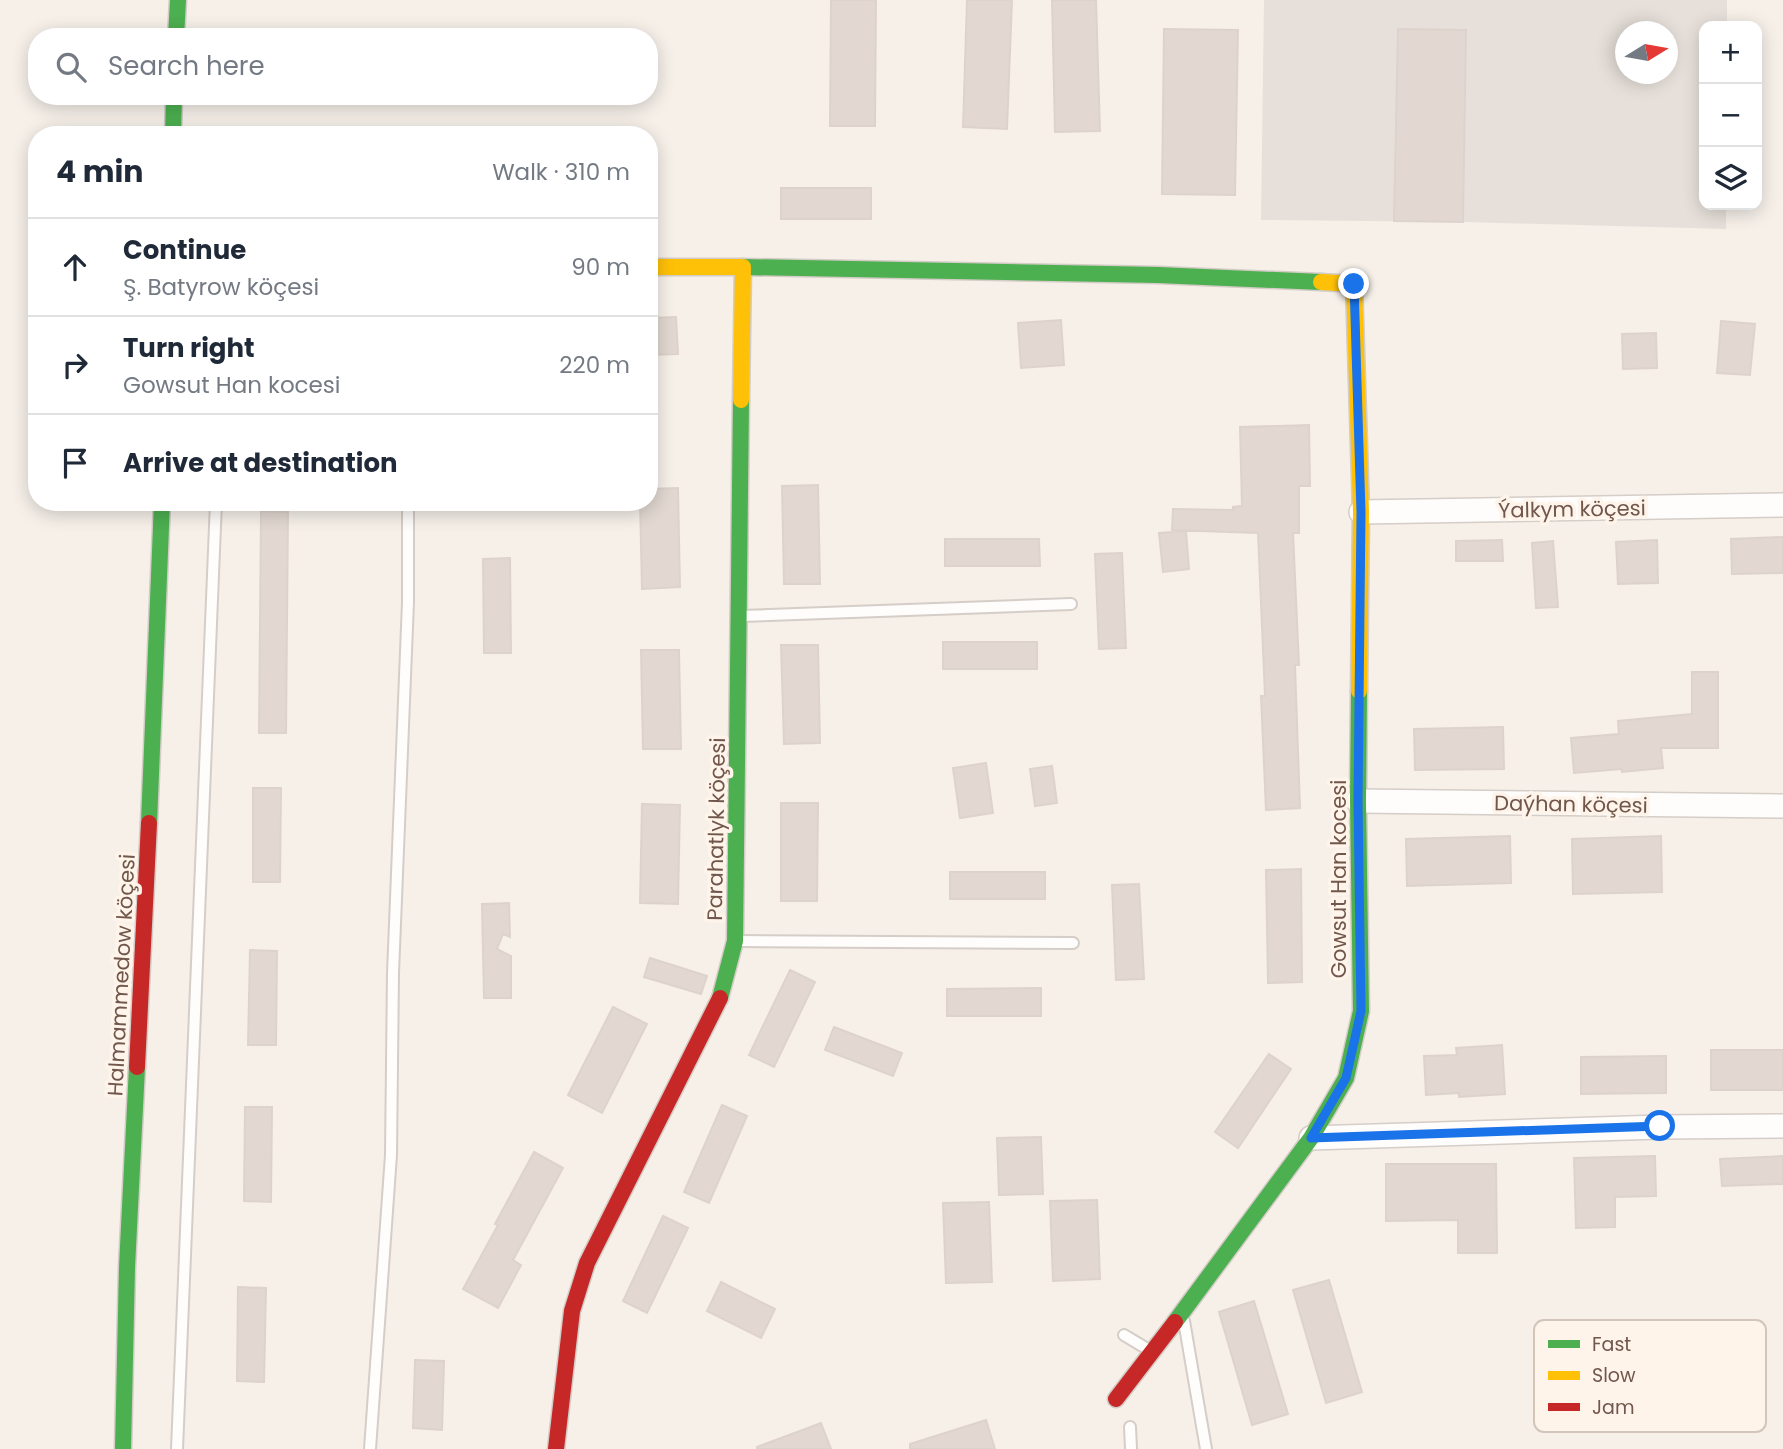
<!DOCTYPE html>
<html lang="en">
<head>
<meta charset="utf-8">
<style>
	body { margin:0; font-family:Poppins,sans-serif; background:#f6f6f7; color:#1f2937 }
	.controls { position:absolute; right:21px; top:21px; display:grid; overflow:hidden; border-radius:14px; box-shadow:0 4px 18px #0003 }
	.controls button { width:63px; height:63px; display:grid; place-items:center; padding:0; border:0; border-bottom:2px solid #e0e1e3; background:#fff; color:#1f2937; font:35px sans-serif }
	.compass { position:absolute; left:1615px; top:21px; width:63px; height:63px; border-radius:50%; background:#fff; box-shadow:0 4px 18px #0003; rotate:79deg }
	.stop { position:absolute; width:21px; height:21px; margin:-16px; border:5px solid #1a73e8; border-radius:50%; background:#fff }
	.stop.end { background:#1a73e8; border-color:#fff; box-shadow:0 2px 7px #0008 }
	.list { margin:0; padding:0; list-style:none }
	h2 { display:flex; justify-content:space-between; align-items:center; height:91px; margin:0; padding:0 28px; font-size:30px }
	h2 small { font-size:23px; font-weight:400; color:#747a83 }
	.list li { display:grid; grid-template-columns:46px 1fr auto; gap:21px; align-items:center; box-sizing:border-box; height:98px; padding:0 28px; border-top:2px solid #e0e1e3 }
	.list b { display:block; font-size:26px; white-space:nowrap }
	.list p { margin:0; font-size:23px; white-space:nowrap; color:#747a83 }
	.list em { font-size:23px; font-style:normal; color:#747a83 }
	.icon { flex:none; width:38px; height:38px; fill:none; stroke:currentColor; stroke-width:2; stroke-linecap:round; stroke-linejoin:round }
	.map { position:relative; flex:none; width:1783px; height:1449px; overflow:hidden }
	.search { position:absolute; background:#fff; box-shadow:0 4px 18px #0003; left:28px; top:28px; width:630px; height:77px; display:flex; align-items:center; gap:18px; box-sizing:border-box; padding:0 24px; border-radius:28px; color:#747a83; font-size:26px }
	.panel { position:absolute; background:#fff; box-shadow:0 4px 18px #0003; left:28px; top:126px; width:630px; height:385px; border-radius:28px }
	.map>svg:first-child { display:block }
	.industrial { fill:#e7e0da; fill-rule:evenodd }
	.building { fill:#e2d8d1; stroke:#ded3cc; stroke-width:2 }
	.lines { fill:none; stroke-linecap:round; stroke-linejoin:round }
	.lane-casing { stroke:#d5cdc7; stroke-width:14 }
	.street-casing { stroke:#d5cdc7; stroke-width:26 }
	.fast-casing { stroke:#d4ccc6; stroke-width:19 }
	.slow-casing { stroke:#d4ccc6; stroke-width:19 }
	.jam-casing { stroke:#d4ccc6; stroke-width:19 }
	.lane { stroke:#fefdfc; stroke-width:10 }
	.street { stroke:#fefdfc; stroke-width:23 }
	.fast { stroke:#4caf50; stroke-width:16 }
	.slow { stroke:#ffc107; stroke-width:16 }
	.jam { stroke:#c62828; stroke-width:16 }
	.route { stroke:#1a73e8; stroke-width:9 }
	.labels { text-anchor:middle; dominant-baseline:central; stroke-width:7; stroke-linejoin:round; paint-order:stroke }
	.street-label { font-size:21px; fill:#71564b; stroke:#fef4ea }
	.key { fill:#fef4ea; stroke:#d4c5ba; stroke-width:2 }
	.key-label { font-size:19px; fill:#71564b }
</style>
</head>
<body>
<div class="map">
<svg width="1783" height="1449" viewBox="0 0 1783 1449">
	<rect width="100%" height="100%" fill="#f6f0e9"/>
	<path class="industrial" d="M 1264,0 L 1727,0 L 1727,26 L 1704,26 L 1704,205 L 1726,205 L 1726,229 L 1463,222 L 1261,220 ZM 1626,32 L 1668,32 L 1668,74 L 1626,74 Z"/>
	<path class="building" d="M 831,0 L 876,0 L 875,126 L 830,126 Z
		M 967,0 L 1012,0 L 1007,129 L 963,127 Z
		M 1052,0 L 1096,0 L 1100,131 L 1055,132 Z
		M 1164,29 L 1238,30 L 1235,195 L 1162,194 Z
		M 1398,29 L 1466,30 L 1463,222 L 1394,221 Z
		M 781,188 L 871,188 L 871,219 L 781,219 Z
		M 676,317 L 678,354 L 649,355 L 649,318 Z
		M 1061,320 L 1064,365 L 1021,368 L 1018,323 Z
		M 1721,321 L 1755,324 L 1750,375 L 1717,373 Z
		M 1656,333 L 1657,368 L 1623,369 L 1622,334 Z
		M 1309,425 L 1310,486 L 1299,486 L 1299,533 L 1293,533 L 1299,665 L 1295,665 L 1300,808 L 1266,810 L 1261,696 L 1265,696 L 1258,533 L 1172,530 L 1173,509 L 1233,510 L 1233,507 L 1242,506 L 1240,427 Z
		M 818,485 L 820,584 L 784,584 L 782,486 Z
		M 678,488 L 680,587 L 642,589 L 640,502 L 649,502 L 649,489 Z
		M 261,511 L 288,512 L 286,733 L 259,733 Z
		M 1186,531 L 1189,569 L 1163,572 L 1159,533 Z
		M 1783,537 L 1783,573 L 1732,574 L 1731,539 Z
		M 945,539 L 1039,539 L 1040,566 L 945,566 Z
		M 1502,540 L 1503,561 L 1456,561 L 1456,541 Z
		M 1657,540 L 1658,583 L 1618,584 L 1616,542 Z
		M 1553,541 L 1558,607 L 1536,608 L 1532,543 Z
		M 1122,553 L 1126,648 L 1099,649 L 1095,554 Z
		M 510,558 L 511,653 L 484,653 L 483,559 Z
		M 943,642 L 1037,642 L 1037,669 L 943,669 Z
		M 781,645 L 818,645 L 820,743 L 784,744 Z
		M 641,650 L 679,650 L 681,749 L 643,749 Z
		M 1692,672 L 1718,672 L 1718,748 L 1661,748 L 1663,768 L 1622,772 L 1622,769 L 1574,773 L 1571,738 L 1619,734 L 1618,721 L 1692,714 Z
		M 1503,727 L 1504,769 L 1415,770 L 1414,729 Z
		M 986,763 L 993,813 L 960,818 L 953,768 Z
		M 1052,766 L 1057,803 L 1035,806 L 1030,769 Z
		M 253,788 L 281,788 L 280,882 L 253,882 Z
		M 781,803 L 818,803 L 817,901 L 781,901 Z
		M 642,804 L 680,805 L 678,904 L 640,903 Z
		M 1510,836 L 1511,883 L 1407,886 L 1406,839 Z
		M 1661,836 L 1662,892 L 1573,894 L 1572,839 Z
		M 1301,869 L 1302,982 L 1268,983 L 1266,870 Z
		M 950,872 L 1045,872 L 1045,899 L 950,899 Z
		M 1139,884 L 1144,979 L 1116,980 L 1112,885 Z
		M 509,903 L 510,937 L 503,934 L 497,949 L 511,956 L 511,998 L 484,998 L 482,904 Z
		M 250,950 L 277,951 L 276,1045 L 248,1045 Z
		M 650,958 L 707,976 L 701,994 L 644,977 Z
		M 790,970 L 815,982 L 774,1067 L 749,1055 Z
		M 1041,988 L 1041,1016 L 947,1016 L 947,989 Z
		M 613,1007 L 647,1024 L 602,1113 L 568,1095 Z
		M 834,1027 L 902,1053 L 893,1076 L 825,1050 Z
		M 1502,1045 L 1505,1094 L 1459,1097 L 1459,1093 L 1426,1095 L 1424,1056 L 1457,1055 L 1456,1048 Z
		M 1711,1050 L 1783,1050 L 1783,1090 L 1711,1090 Z
		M 1269,1054 L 1291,1069 L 1238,1148 L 1215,1132 Z
		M 1666,1056 L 1666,1093 L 1581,1094 L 1581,1057 Z
		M 722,1105 L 747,1116 L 709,1203 L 684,1192 Z
		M 245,1107 L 272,1107 L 271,1202 L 244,1201 Z
		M 1041,1137 L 1043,1194 L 999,1195 L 997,1138 Z
		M 534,1152 L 563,1168 L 513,1260 L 521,1265 L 498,1308 L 463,1289 L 498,1225 L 495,1224 Z
		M 1655,1156 L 1656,1196 L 1615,1197 L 1615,1227 L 1576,1228 L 1574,1158 Z
		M 1783,1156 L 1783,1184 L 1722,1186 L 1720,1159 Z
		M 1386,1164 L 1496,1164 L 1497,1253 L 1458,1253 L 1458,1220 L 1386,1221 Z
		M 1097,1200 L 1100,1279 L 1053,1281 L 1050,1201 Z
		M 989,1202 L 992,1282 L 946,1283 L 943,1203 Z
		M 663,1216 L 688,1228 L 647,1313 L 623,1301 Z
		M 1329,1280 L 1362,1392 L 1326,1403 L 1293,1290 Z
		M 721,1282 L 775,1309 L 761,1338 L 707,1311 Z
		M 238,1287 L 266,1288 L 264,1382 L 237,1381 Z
		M 1254,1301 L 1288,1414 L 1252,1425 L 1219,1312 Z
		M 415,1360 L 444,1361 L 442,1430 L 413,1428 Z
		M 986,1420 L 995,1449 L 910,1449 L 910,1444 Z
		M 821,1423 L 831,1449 L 757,1449 L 757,1447 Z"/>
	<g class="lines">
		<defs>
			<path id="lane" d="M 741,616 L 1071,604
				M 738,941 L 1073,943
				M 1184,1321 L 1206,1449
				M 1124,1335 L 1149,1350
				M 1130,1427 L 1131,1449
				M 177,1449 L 216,502
				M 370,1449 L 391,1155 L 393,973 L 408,602 L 408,502"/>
			<path id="street" d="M 1361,512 L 1783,505
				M 1358,801 L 1783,806
				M 1311,1138 L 1660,1127 L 1783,1126"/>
			<path id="fast" d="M 176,37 L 178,0
				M 173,135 L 174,96
				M 743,267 L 1158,275 L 1321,282
				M 149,823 L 162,502
				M 720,998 L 735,941 L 741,400
				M 1175,1322 L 1311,1138 L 1346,1078 L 1361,1011 L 1358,801 L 1359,691
				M 123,1449 L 127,1267 L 137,1067"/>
			<path id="slow" d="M 649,267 L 743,267 L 741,400
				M 1321,282 L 1354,284 L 1361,512 L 1359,691"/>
			<path id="jam" d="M 137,1067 L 149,823
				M 1116,1399 L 1175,1322
				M 556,1449 L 572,1311 L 587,1263 L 720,998"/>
		</defs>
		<use href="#lane" class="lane-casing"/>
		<use href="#street" class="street-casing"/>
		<use href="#fast" class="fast-casing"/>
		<use href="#slow" class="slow-casing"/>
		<use href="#jam" class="jam-casing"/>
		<use href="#lane" class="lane"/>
		<use href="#street" class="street"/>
		<use href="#fast" class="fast"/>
		<use href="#slow" class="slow"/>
		<use href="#jam" class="jam"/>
	</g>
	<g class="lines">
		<path class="route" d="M 1354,284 L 1361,512 L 1358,802 L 1361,1011 L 1346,1078 L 1311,1138 L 1660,1126"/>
	</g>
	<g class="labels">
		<g class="street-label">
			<text transform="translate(1572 509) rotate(-1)">Ýalkym köçesi</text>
			<text transform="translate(1571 804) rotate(1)">Daýhan köçesi</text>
			<text transform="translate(716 829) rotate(-89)">Parahatlyk köçesi</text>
			<text transform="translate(1338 879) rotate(-90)">Gowsut Han kocesi</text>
			<text transform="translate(121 975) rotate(-87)">Halmammedow köçesi</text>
		</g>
	</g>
	<rect x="1534" y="1320" width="232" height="112" rx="10" class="key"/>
	<rect x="1548" y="1340" width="32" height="8" fill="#4caf50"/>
	<rect x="1548" y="1371" width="32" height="9" fill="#ffc107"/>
	<rect x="1548" y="1403" width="32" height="8" fill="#c62828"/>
	<g class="key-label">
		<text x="1592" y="1351">Fast</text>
		<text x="1592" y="1382">Slow</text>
		<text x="1592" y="1414">Jam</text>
	</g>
</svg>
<div class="controls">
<button>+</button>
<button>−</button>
<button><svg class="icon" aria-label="layers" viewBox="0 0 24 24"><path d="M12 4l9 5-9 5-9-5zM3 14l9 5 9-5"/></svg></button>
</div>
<svg class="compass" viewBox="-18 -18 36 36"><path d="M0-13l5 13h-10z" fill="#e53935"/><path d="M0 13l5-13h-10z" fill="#747a83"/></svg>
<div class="stop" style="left:1660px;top:1126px"></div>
<div class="stop end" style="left:1354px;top:284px"></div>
<div class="search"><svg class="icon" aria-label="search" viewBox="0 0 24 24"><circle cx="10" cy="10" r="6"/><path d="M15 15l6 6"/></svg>Search here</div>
<section class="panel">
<h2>4 min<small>Walk · 310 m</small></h2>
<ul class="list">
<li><svg class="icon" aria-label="ahead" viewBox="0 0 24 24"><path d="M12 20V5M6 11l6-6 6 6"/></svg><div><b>Continue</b><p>Ş. Batyrow köçesi</p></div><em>90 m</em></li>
<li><svg class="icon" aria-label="right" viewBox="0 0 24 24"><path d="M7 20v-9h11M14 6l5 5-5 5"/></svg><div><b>Turn right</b><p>Gowsut Han kocesi</p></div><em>220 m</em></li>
<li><svg class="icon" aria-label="arrive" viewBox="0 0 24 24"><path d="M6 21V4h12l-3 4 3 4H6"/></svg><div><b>Arrive at destination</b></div></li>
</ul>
</section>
</div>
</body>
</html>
